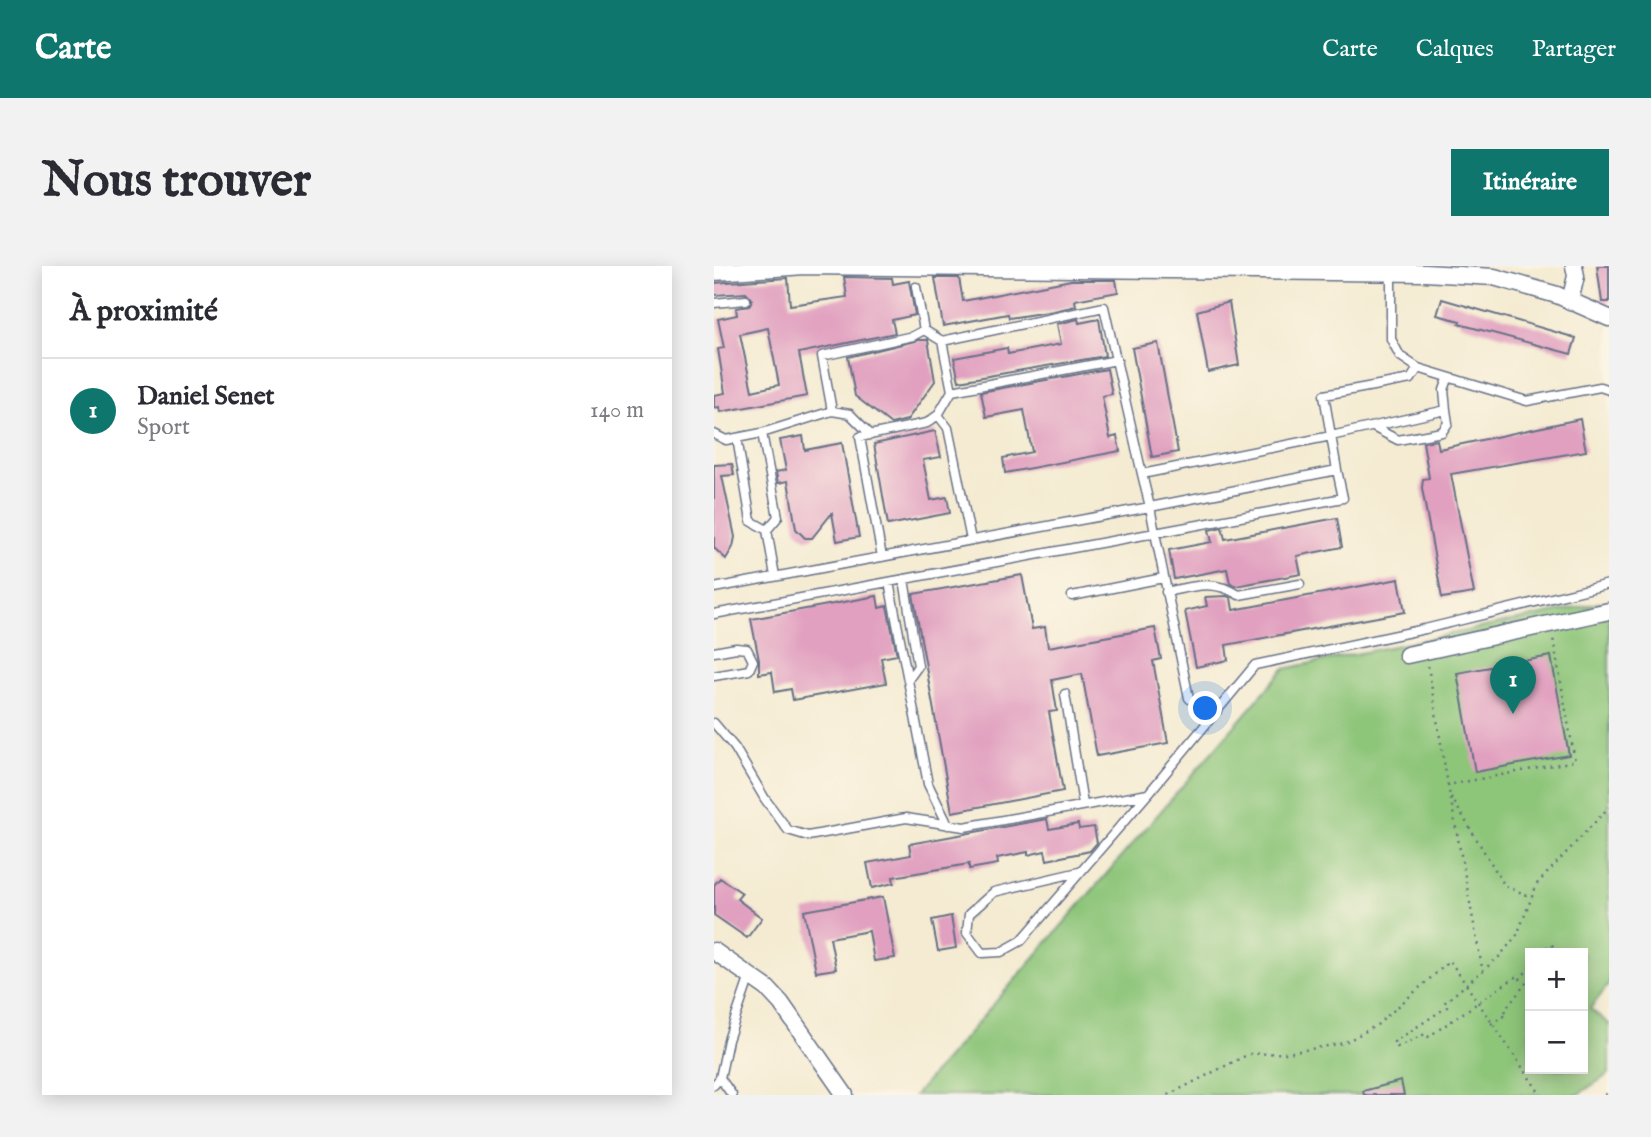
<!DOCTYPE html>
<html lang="fr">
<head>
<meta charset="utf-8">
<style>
	body { margin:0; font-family:"IM FELL English",serif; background:#f2f2f3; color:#2b2b33 }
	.controls { position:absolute; right:21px; bottom:21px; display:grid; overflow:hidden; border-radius:0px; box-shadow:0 4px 18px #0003 }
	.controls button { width:63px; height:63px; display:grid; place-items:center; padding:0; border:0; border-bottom:2px solid #e1e1e2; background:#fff; color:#2b2b33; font:35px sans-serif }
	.you { position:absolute; left:492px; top:443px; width:24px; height:24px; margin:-18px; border:5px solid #fff; border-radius:50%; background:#1a73e8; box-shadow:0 0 0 10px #1a73e833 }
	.badge { display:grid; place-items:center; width:46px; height:46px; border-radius:50%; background:#0f766e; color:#fff; font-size:23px; font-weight:700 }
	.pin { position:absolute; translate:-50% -58px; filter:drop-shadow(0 2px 4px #0008) }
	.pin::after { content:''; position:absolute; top:37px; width:24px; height:21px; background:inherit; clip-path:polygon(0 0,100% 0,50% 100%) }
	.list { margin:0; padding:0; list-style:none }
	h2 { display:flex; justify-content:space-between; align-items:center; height:91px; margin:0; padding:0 28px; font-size:30px }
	h2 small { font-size:23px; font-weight:400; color:#7c7c81 }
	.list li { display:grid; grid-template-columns:46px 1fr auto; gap:21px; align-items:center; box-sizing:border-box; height:105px; padding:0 28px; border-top:2px solid #e1e1e2 }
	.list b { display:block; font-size:26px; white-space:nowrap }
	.list p { margin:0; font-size:23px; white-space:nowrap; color:#7c7c81 }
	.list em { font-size:23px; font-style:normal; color:#7c7c81 }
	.map { position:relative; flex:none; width:895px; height:829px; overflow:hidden; border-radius:0px }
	header { display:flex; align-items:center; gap:42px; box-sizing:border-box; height:98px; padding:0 35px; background:#0f766e; color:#fff }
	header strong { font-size:33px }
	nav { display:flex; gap:38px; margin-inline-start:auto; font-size:24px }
	.intro { display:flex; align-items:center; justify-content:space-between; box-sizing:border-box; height:168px; padding:0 42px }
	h1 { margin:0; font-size:49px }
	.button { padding:18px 32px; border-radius:0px; background:#0f766e; color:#fff; font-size:24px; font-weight:700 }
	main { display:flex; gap:42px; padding:0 42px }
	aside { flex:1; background:#fff; border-radius:0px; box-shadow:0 4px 18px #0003 }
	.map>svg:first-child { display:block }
	.green { fill:#8dc579; stroke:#547a6c; stroke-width:2; fill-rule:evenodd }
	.building { fill:#e1a0c0; fill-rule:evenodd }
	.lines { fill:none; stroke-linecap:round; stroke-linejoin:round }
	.service-casing { stroke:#677187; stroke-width:11 }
	.minor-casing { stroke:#677187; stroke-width:19 }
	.path { stroke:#677187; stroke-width:2.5; stroke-dasharray:2 5; stroke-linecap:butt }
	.service { stroke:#fff; stroke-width:8 }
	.minor { stroke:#fff; stroke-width:16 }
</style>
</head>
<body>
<header>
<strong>Carte</strong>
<nav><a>Carte</a><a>Calques</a><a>Partager</a></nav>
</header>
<div class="intro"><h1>Nous trouver</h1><a class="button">Itinéraire</a></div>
<main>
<aside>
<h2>À proximité<small></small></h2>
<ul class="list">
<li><span class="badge">1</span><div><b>Daniel Senet</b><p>Sport</p></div><em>140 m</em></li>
</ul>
</aside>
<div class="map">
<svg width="895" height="829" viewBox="0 0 895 829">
	<rect width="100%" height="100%" fill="#fcf5e5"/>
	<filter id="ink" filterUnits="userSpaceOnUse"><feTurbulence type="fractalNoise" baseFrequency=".0143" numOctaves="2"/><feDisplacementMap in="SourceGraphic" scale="14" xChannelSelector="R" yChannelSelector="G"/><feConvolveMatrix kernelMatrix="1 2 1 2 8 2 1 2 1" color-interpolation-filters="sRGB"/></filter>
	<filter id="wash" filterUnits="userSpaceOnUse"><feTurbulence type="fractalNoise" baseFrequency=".00686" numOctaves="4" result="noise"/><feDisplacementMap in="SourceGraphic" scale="28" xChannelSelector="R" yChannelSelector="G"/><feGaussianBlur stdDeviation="1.57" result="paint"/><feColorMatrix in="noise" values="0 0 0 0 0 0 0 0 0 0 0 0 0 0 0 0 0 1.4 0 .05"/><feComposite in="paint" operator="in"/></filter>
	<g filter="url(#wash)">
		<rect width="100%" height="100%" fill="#f4ebd2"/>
		<path class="green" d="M 895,335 L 895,718 L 876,743 L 895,758 L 895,808 L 863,829 L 201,829 L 570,403 ZM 816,687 L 869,687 L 869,803 L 816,803 Z"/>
		<g id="blocks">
			<path class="building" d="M 883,0 L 895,0 L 895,36 L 888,36 Z
				M 130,11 L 178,12 L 179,18 L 195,15 L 201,49 L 178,54 L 181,67 L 85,87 L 93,130 L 6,146 L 5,141 L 0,142 L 0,129 L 11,127 L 4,83 L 10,82 L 4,53 L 23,49 L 22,42 L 35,40 L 38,34 L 32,27 L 0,29 L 0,17 L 74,12 L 76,39 L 133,31 ZM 54,62 L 65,119 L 38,125 L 26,68 Z
				M 221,12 L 245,12 L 249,35 L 357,14 L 402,14 L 404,26 L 361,34 L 362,40 L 340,45 L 295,52 L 294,48 L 229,60 Z
				M 728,33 L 862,72 L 857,88 L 745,58 L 746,55 L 723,49 Z
				M 515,36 L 525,99 L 494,106 L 483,45 Z
				M 364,53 L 365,57 L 385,53 L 391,90 L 245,115 L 240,92 L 293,82 L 294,88 L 347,78 L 343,58 Z
				M 205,74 L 214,74 L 221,115 L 193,154 L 177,158 L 141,130 L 134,91 Z
				M 444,77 L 464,186 L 438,191 L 418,82 Z
				M 393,103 L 398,128 L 388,130 L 396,172 L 403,170 L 406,185 L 291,207 L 289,192 L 318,186 L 310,144 L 272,151 L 267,126 Z
				M 866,153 L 872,185 L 737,208 L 760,327 L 728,332 L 708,222 L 709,213 L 715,212 L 709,176 L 723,174 L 725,183 Z
				M 221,165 L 227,191 L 209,194 L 217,234 L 233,231 L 236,247 L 174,259 L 160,178 Z
				M 89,170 L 91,184 L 128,177 L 145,271 L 123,275 L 118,247 L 98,272 L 91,272 L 82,263 L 74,215 L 64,217 L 62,206 L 72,204 L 66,174 Z
				M 18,198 L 20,209 L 8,210 L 21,271 L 19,281 L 12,293 L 0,282 L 0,199 Z
				M 623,252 L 628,281 L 583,290 L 587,308 L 522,320 L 516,317 L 513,303 L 460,313 L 455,284 L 498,276 L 495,264 L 508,261 L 511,273 Z
				M 308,309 L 318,363 L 331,361 L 334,381 L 441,362 L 447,393 L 439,395 L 454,477 L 383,490 L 368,408 L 338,414 L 343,445 L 335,446 L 349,525 L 238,546 L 199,328 Z
				M 685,313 L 691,346 L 512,379 L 514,394 L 482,401 L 471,345 L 493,340 L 491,331 L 513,330 L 517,332 L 519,344 Z
				M 163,330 L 165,342 L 173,340 L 183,389 L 167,392 L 172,417 L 79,434 L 77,423 L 61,426 L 58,406 L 45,408 L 45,394 L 37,353 Z
				M 837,390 L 855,489 L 761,506 L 743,407 Z
				M 333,553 L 335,563 L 364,558 L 365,563 L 380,561 L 383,577 L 376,585 L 333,594 L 331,585 L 314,589 L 314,586 L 283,592 L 284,598 L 255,603 L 255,598 L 179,611 L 180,617 L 158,622 L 153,597 L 197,589 L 195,578 Z
				M 6,612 L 28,627 L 23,633 L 48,652 L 33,672 L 0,649 L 0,619 Z
				M 169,631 L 181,692 L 160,695 L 155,665 L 116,672 L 122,703 L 102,706 L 90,645 Z
				M 237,650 L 242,682 L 224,685 L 218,654 Z
				M 687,815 L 690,829 L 650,829 L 649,825 Z"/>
		</g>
	</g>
	<g filter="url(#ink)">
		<use href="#blocks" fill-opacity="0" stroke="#677187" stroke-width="2"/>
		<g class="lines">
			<defs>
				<path id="service" d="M 677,7 L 677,73 L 686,90 L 704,102 L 813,135 L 886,121 L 895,124
					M 202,21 L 210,64 L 228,75 L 390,41 L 428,208 L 617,170 L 623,204 L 436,241 L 428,208
					M 0,37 L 32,34
					M 704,102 L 697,113 L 610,129 L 617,170 L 732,144 L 730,124 L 734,113
					M 238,125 L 403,94
					M 118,145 L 108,90 L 199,70 L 210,64
					M 224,149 L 238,125 L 228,75
					M 659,161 L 684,174 L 728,166 L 734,157 L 732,144
					M 48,167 L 118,145 L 136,148 L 157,169
					M 0,168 L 12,174 L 48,167 L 64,251 L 53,264 L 61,310
					M 23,172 L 37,255 L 53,264
					M 168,291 L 146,171 L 213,157 L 224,149 L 234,162 L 257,274
					M 190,313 L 204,400 L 194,414
					M 175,316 L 214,518 L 234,559
					M 0,322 L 436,241 L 441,267 L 0,348
					M 452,326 C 480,320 500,313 525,329 L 586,318
					M 358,330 L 449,312
					M 0,386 L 22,382 L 33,383 L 39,395 L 35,404 L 0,410
					M 351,428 L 369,538
					M 496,451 L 475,432 L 441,267 L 629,232 L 623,204
					M 0,457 L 21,482 L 51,533 L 74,564 L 94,570 L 192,552 L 250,561 L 434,528 L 541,399 L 711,363 L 895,318
					M 365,606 L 280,626 L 255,648 L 253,667 L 268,687 L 287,686 L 307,675 L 433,529
					M 6,812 L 18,829
					M 0,819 L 6,812 L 14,774 L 36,710"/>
				<path id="minor" d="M 0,6 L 91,0 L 711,7 L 780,11 L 843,29 L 895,52
					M 856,35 L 862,10 L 860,0
					M 693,389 L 895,345
					M 0,685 L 53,722 L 67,737 L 131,829"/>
			</defs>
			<use href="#service" class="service-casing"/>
			<use href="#minor" class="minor-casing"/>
			<path class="path" d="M 714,400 L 734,519 L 861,495 L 839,372
				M 734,519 L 769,707
				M 737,531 L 791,620 L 818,631
				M 828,687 L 836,678 L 841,681 L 836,687
				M 816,701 L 806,713 L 803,710 L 714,771 L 711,768 L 683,781 L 680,776 L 733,741 L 730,737 L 785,691 L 803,669 L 823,618 L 895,541
				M 777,758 L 793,748 L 791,744 L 816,712
				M 454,829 L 535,788 L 574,787 L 630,777 L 663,759 L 736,695 L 827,829
				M 891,829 L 895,826"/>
			<use href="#service" class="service"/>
			<use href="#minor" class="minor"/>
		</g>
	</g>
</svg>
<div class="controls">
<button>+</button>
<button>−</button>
</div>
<div class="you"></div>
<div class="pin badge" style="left:799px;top:448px">1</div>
</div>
</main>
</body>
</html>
